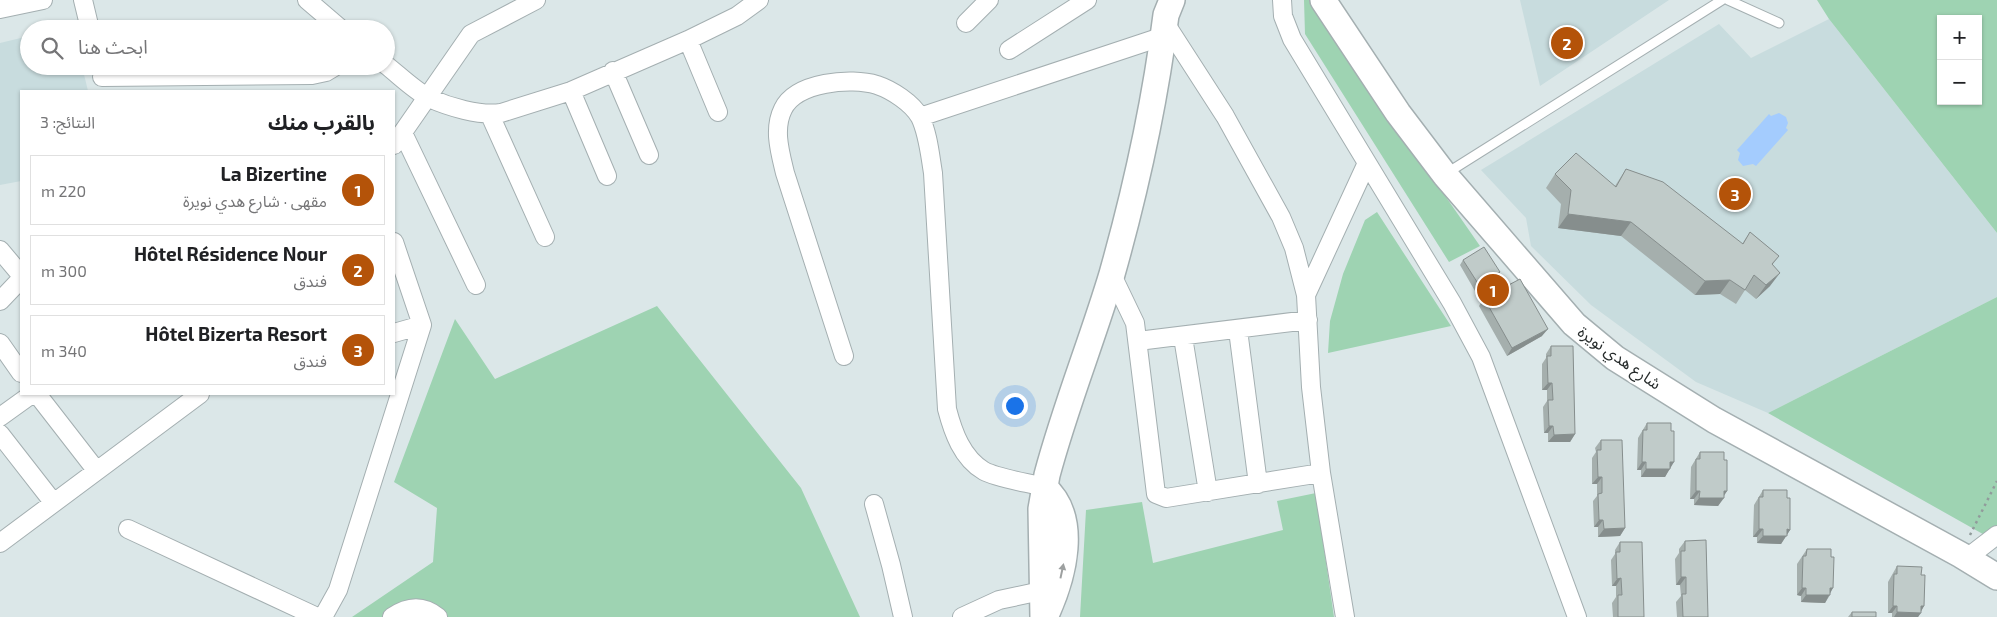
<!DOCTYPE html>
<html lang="ar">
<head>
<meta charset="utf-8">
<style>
	body { margin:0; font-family:"Exo 2","Noto Sans Arabic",sans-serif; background:#f2f2f2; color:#202124; direction:rtl }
	.controls { position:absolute; right:15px; top:15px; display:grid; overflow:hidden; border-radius:0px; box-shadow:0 1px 4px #0004 }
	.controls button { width:45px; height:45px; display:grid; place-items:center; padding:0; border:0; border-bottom:1px solid #e0e0e0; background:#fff; color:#202124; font:25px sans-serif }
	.you { position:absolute; left:1014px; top:405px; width:18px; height:18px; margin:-12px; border:4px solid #fff; border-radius:50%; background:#1a73e8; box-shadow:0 0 0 8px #1a73e833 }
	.badge { display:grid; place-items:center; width:32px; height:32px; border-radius:50%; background:#b45309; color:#fff; font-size:16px; font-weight:700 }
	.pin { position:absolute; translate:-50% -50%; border:2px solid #fff; box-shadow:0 1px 5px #0006 }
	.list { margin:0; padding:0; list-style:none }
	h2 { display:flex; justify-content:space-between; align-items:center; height:65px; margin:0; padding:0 20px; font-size:21px }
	h2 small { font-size:16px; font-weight:400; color:#757577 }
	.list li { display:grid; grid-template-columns:32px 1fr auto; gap:15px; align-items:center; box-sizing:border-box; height:70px; margin:0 10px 10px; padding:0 10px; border:1px solid #e0e0e0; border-radius:0px }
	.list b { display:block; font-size:19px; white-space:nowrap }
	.list p { margin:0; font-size:16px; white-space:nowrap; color:#757577 }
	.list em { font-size:16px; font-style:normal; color:#757577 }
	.icon { flex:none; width:28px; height:28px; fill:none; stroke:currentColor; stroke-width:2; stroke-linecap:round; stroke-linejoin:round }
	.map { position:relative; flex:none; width:1997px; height:617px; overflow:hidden; direction:ltr }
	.search { position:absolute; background:#fff; box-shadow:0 1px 4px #0004; left:20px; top:20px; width:375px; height:55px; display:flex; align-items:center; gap:12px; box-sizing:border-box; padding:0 18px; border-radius:28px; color:#757577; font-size:19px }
	.panel { position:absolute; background:#fff; box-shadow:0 1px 4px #0004; left:20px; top:90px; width:375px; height:305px; border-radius:0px; direction:rtl }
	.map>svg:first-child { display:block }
	.built { fill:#c8dcde }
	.green { fill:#9ed3b2; fill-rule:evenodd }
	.water { fill:#a4ccfe }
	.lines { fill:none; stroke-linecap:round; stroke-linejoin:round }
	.lane-casing { stroke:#a4afb1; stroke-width:11 }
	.street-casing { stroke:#a4afb1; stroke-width:20 }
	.secondary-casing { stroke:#a4afb1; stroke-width:28 }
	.path { stroke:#919b9b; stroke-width:2.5; stroke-dasharray:2.5 4; stroke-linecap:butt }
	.lane { stroke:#fff; stroke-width:9 }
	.street { stroke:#fff; stroke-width:18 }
	.secondary { stroke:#fff; stroke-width:25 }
	.wall { fill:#a5afad }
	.shaded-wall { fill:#868e8d }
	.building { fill:#c0cbc9; stroke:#868e8d }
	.oneway { fill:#9da0a0 }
	.labels { text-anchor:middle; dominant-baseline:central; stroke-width:4.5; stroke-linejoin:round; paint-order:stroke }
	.street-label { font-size:16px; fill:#262b2b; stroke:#fff }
</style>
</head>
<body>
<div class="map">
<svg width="1997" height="617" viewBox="0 0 1997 617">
	<rect width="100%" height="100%" fill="#dbe7e8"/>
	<path class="built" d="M 1520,0 L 1669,0 L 1540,86 Z
		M 1829,19 L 1997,233 L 1997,297 L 1768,413 L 1696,382 L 1591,305 L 1531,246 L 1526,218 L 1481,170 L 1719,24 L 1751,58 Z
		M 29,36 L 29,66 L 82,66 L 88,91 L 21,91 L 21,181 L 0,185 L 0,43 Z"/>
	<path class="green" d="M 1304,0 L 1309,0 L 1480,246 L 1449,262 L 1305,34 Z
		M 1817,0 L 1997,0 L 1997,233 L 1829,19 ZM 1941,19 L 1978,19 L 1978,101 L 1941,101 Z
		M 1377,212 L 1451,326 L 1328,353 L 1330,321 L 1343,274 L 1365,220 Z
		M 1997,297 L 1997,542 L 1768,413 Z
		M 657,306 L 801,488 L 860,617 L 352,617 L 433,562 L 437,508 L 394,482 L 455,319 L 495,379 Z
		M 1316,493 L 1334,617 L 1080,617 L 1086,510 L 1142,502 L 1153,563 L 1283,530 L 1277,501 Z"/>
	<path class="water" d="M 1779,113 L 1786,117 L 1788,123 L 1786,128 L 1788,130 L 1756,166 L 1753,164 L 1743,166 L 1738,160 L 1740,153 L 1737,150 L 1769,114 L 1771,116 Z"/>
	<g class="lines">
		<defs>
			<path id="lane" d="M 1728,0 L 1779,23
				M 1447,173 L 1722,0"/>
			<path id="street" d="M 83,0 L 90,29
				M 307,0 L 341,29
				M 1282,0 L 1283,16 L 1292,39 L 1452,303 L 1481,357 L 1577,617
				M 0,9 L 43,0
				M 966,23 L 989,0
				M 1165,23 L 1225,116 L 1281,217 L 1294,248 L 1306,295 L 1311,387 L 1321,473 L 1345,617
				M 688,40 L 718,112
				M 1009,50 L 1087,0
				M 386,65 C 400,76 414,90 429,98 C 449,107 479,116 501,113 L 571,91 L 688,40 L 737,16 L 759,0
				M 613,71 L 649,155
				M 102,77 L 312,75 L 326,72 L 336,66
				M 571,91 L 607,176
				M 490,115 L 545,237
				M 920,117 L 1164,36
				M 403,133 L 476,285
				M 394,145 L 471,34 L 536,0
				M 0,250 L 21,275
				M 1112,275 L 1135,323 L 1156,494 L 1166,498 L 1321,473
				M 1306,295 L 1366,165
				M 0,301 L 21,279
				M 1238,330 L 1258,484
				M 394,333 L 422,325
				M 1183,337 L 1208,492
				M 1138,341 L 1308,320
				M 0,343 L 21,373
				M 844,356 L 785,173 C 780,152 773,129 783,109 C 796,82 851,77 877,85 C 892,90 912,103 920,117 C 928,133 930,155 933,173 L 947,409 C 953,432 962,458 984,471 C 997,478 1029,483 1044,487
				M 37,394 L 96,470
				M 0,417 L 32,394
				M 0,434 L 53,502
				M 874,504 L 891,565 L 903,617
				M 128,529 L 317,617
				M 0,543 L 200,394
				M 1967,558 L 1997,535
				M 323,617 L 338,590 L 422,325 L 394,242
				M 392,617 C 408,606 423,605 438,617
				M 962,617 L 999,600 L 1041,591"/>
			<path id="secondary" d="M 1323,0 L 1398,113 L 1445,175 L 1574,324 L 1615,358 L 1714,420 L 1961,555 L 1997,577
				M 1044,487 C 1080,518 1063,578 1046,615
				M 1043,617 L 1041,509 L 1047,475 C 1065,407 1092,341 1112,274 C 1136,189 1155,102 1166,15 L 1172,0"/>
		</defs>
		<use href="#lane" class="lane-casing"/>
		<use href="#street" class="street-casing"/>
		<use href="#secondary" class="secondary-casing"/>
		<path class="path" d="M 1970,535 L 1997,481"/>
		<use href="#lane" class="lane"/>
		<use href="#street" class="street"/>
		<use href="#secondary" class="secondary"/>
	</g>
	<path class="wall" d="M 1626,169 L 1742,244 L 1750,232 L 1779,256 L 1773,264 L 1770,286 L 1756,299 L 1745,290 L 1736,304 L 1720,294 L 1695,295 L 1621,236 L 1558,228 L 1561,204 L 1546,188 L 1555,174 L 1615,186 Z
		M 1463,260 L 1500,272 L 1496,278 L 1475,291 L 1460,265 Z
		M 1484,298 L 1542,336 L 1507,356 L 1479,306 Z
		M 1551,346 L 1575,434 L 1570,442 L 1548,442 L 1548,433 L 1544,433 L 1543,407 L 1547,401 L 1547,390 L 1542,390 L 1542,364 L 1546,358 L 1546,354 Z
		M 1647,423 L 1670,467 L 1665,477 L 1641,477 L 1641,470 L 1637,470 L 1638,438 Z
		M 1601,440 L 1625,528 L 1620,536 L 1598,537 L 1598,527 L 1594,527 L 1593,501 L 1597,496 L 1597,484 L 1592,484 L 1592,458 L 1596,452 L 1595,448 Z
		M 1700,452 L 1727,491 L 1718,506 L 1694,505 L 1694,499 L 1690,499 L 1691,467 Z
		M 1763,490 L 1787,498 L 1790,530 L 1781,544 L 1757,543 L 1757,537 L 1753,537 L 1754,505 Z
		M 1685,541 L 1708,617 L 1677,617 L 1676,602 L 1681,596 L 1680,585 L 1676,585 L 1675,559 L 1679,553 L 1679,549 Z
		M 1620,542 L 1644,617 L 1613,617 L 1612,603 L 1616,597 L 1616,586 L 1612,586 L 1611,560 L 1615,554 L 1615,550 Z
		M 1807,549 L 1830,593 L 1830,595 L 1825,603 L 1801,602 L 1801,596 L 1797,595 L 1797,564 Z
		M 1897,566 L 1921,575 L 1924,606 L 1918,617 L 1892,617 L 1892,613 L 1888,613 L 1888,582 Z
		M 1852,612 L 1876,617 L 1848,617 Z"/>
	<path class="shaded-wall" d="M 1568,214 L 1631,222 L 1621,236 L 1558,228 Z
		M 1500,272 L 1496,278 L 1475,291 L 1479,285 Z
		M 1780,273 L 1770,286 L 1756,299 L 1766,285 Z
		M 1730,280 L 1720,294 L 1695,295 L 1705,281 Z
		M 1548,329 L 1542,336 L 1507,356 L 1512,348 Z
		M 1548,383 L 1552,383 L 1547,390 L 1542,390 Z
		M 1549,426 L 1553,426 L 1548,433 L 1544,433 Z
		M 1575,434 L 1570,442 L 1548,442 L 1554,435 Z
		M 1642,462 L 1646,462 L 1641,470 L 1637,470 Z
		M 1670,462 L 1674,462 L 1665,477 L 1641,477 L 1646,469 Z
		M 1598,477 L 1602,477 L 1597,484 L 1592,484 Z
		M 1696,491 L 1700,491 L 1694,499 L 1690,499 Z
		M 1724,491 L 1727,491 L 1722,498 L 1724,498 L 1718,506 L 1694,505 L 1699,498 Z
		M 1599,520 L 1603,520 L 1598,527 L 1594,527 Z
		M 1625,528 L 1620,536 L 1598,537 L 1604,529 Z
		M 1759,529 L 1763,529 L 1757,537 L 1753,537 Z
		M 1787,529 L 1790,530 L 1781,544 L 1757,543 L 1763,536 Z
		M 1681,577 L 1686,577 L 1680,585 L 1676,585 Z
		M 1621,578 L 1616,586 L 1612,586 L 1617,579 Z
		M 1802,588 L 1806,588 L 1801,596 L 1797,595 Z
		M 1830,588 L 1833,588 L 1825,603 L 1801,602 L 1806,595 Z
		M 1893,606 L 1897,606 L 1892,613 L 1888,613 Z
		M 1921,606 L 1924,606 L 1920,613 L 1921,613 L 1918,617 L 1894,617 L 1897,612 Z"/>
	<path class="building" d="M 1576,153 L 1616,187 L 1626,169 L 1663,182 L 1743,244 L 1750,232 L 1779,256 L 1772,264 L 1780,273 L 1766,285 L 1754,275 L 1745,290 L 1730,280 L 1705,281 L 1631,222 L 1568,214 L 1571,190 L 1555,174 Z
		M 1484,247 L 1500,272 L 1479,285 L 1463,260 Z
		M 1520,279 L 1548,329 L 1512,348 L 1484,298 Z
		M 1551,346 L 1573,346 L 1575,434 L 1554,435 L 1553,426 L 1549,426 L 1548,400 L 1553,400 L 1552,383 L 1548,383 L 1547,356 L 1551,356 Z
		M 1647,423 L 1671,423 L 1671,431 L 1674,431 L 1674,462 L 1670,462 L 1670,469 L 1646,469 L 1646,462 L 1642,462 L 1643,430 L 1647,430 Z
		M 1601,440 L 1622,440 L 1625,528 L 1604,529 L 1603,520 L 1599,520 L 1598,494 L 1602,493 L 1602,477 L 1598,477 L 1597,450 L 1601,450 Z
		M 1700,452 L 1724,452 L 1724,460 L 1727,460 L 1727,491 L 1724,491 L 1724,498 L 1699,498 L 1700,491 L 1696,491 L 1696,459 L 1700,459 Z
		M 1763,490 L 1787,490 L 1787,498 L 1790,498 L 1790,530 L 1787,529 L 1787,536 L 1763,536 L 1763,529 L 1759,529 L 1759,497 L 1763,497 Z
		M 1706,540 L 1708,617 L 1683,617 L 1682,594 L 1686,594 L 1686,577 L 1681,577 L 1681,551 L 1685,551 L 1685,541 Z
		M 1620,542 L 1642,542 L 1644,617 L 1618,617 L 1618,595 L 1622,595 L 1621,578 L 1617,579 L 1616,552 L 1620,552 Z
		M 1807,549 L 1831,549 L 1831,557 L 1834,557 L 1833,588 L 1830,588 L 1830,595 L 1806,595 L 1806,588 L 1802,588 L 1803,556 L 1806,556 Z
		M 1897,566 L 1922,567 L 1921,575 L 1925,575 L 1924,606 L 1921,606 L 1921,613 L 1897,612 L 1897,606 L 1893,606 L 1894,574 L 1897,574 Z
		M 1852,612 L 1876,612 L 1876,617 L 1852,617 Z"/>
	<defs><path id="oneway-solid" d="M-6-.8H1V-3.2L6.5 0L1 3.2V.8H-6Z" transform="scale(1.25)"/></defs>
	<use class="oneway" href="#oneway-solid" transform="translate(1062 571) rotate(-78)"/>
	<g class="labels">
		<g class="street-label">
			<text transform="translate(1620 357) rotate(35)">شارع هدي نويرة</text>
		</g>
	</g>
</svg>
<div class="controls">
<button>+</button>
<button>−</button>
</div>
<div class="you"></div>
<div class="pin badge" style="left:1493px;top:290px">1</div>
<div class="pin badge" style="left:1567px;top:43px">2</div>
<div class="pin badge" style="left:1735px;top:194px">3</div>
<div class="search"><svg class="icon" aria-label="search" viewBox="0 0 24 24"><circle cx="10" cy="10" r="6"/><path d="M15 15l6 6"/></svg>ابحث هنا</div>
<section class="panel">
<h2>بالقرب منك<small>النتائج: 3</small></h2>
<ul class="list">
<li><span class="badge">1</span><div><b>La Bizertine</b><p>مقهى · شارع هدي نويرة</p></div><em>220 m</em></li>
<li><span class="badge">2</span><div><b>Hôtel Résidence Nour</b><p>فندق</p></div><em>300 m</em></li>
<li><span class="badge">3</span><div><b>Hôtel Bizerta Resort</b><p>فندق</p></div><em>340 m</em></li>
</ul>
</section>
</div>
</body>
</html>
